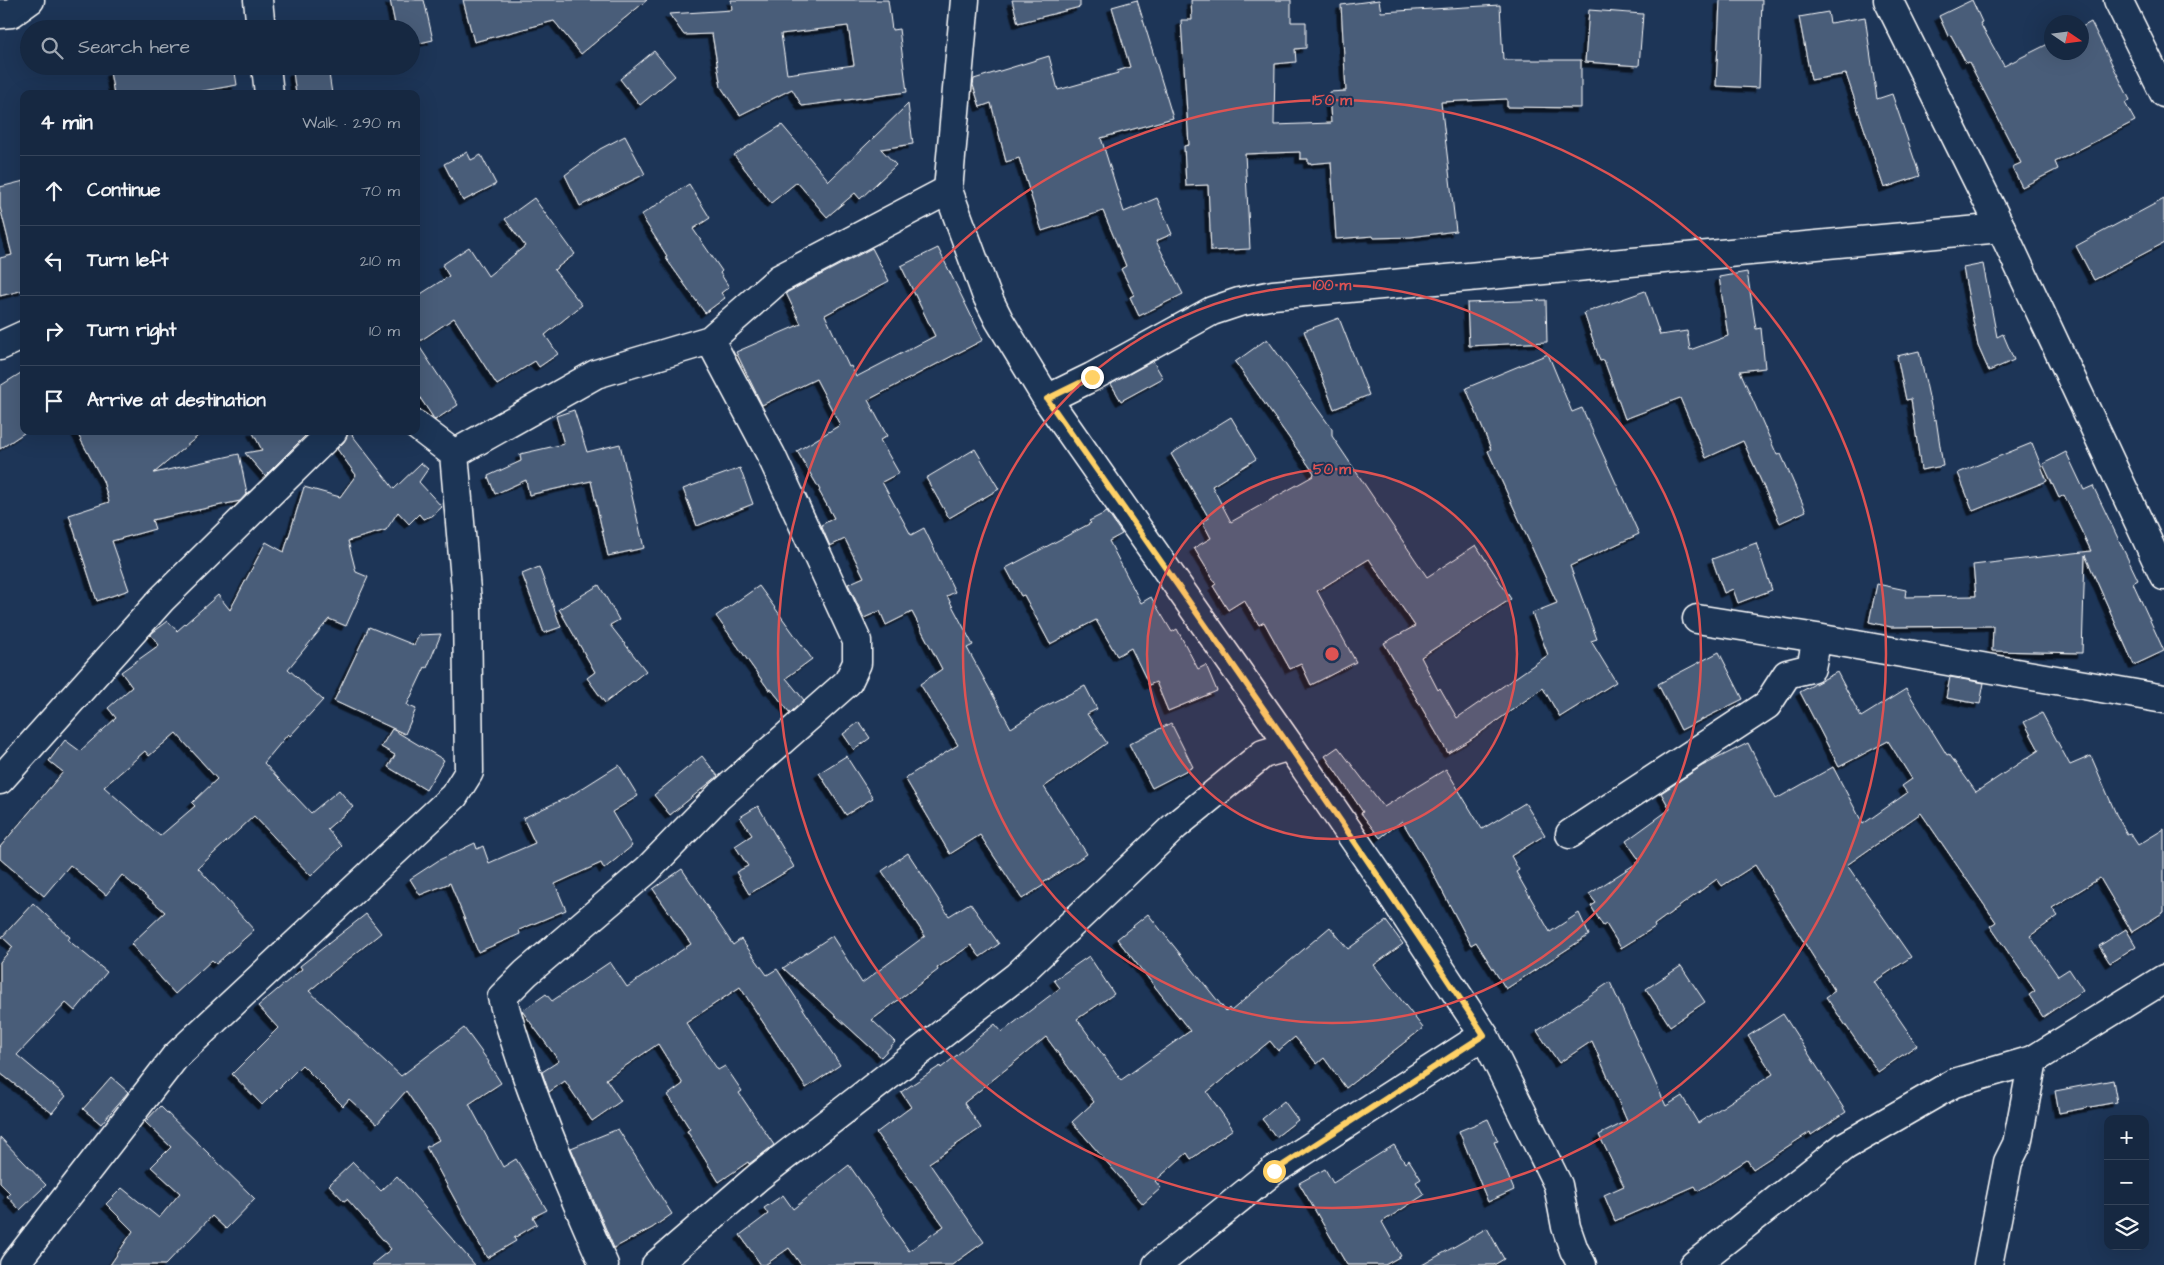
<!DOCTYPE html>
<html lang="en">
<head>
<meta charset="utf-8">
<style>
	body { margin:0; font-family:"Architects Daughter",sans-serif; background:#23344c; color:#f1f3f6 }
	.controls { position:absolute; right:15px; bottom:15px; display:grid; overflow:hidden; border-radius:10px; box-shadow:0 5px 20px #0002 }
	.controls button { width:45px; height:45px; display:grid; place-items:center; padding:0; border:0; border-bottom:1px solid #35445a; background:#162841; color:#f1f3f6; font:25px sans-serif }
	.compass { position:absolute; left:2044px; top:15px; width:45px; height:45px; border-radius:50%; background:#162841; box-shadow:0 5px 20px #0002; rotate:103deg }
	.stop { position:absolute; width:15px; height:15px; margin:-11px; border:4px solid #ffd166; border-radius:50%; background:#fff }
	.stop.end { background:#ffd166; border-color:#fff; box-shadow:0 1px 5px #0008 }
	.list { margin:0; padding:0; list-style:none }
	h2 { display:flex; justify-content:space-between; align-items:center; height:65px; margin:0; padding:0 20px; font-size:21px }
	h2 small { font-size:16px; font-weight:400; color:#9ea6b1 }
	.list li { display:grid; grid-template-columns:32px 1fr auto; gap:15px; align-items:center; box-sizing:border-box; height:70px; padding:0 20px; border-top:1px solid #35445a }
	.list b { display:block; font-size:19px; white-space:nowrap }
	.list em { font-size:16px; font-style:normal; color:#9ea6b1 }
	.icon { flex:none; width:28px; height:28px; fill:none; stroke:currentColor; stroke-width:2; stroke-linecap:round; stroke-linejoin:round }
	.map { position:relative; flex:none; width:2164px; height:1265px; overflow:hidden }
	.search { position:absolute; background:#162841; box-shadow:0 5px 20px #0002; left:20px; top:20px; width:400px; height:55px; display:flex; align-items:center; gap:12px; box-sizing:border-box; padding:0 18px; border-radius:28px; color:#9ea6b1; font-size:19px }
	.panel { position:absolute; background:#162841; box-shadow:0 5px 20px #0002; left:20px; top:90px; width:400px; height:345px; border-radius:10px }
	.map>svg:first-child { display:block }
	.building { fill:#4a5d79; stroke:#fff; fill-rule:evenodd; filter:url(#shadow) }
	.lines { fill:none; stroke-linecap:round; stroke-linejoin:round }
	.minor-casing { stroke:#fff; stroke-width:31 }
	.major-casing { stroke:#fff; stroke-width:31 }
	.minor { stroke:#1d3557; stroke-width:28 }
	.major { stroke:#1d3557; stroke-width:28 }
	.route { stroke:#ffd166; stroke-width:6 }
	.ring { fill:none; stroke:#de5353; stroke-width:2.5 }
	.centre { fill:#de5353; stroke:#1d3557; stroke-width:2.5 }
	.ring-label { font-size:15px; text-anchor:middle; font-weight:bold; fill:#de5353; stroke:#1d3557; stroke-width:4; stroke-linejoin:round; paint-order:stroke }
</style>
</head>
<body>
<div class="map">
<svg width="2164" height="1265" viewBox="0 0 2164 1265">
	<defs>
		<filter id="shadow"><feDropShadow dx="-4.5" dy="4.5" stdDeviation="0" flood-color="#0009"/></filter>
	</defs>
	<rect width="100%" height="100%" fill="#1d3557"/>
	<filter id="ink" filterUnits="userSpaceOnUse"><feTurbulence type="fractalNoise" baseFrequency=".02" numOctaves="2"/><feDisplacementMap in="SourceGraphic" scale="10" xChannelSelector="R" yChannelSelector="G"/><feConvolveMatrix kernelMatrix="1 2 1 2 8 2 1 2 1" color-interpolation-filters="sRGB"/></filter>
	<g filter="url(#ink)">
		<path class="building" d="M 390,0 L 424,0 L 433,40 L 411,45 L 411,29 L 396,29 Z
			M 463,0 L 647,0 L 581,54 L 554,21 L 474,42 Z
			M 731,0 L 888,0 L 892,30 L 899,29 L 907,92 L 802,106 L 792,89 L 740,115 L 721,87 L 712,34 L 684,35 L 669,14 L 732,10 ZM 848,26 L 854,65 L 787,74 L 781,34 Z
			M 1012,0 L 1080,0 L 1080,7 L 1018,23 Z
			M 1137,0 L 1173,118 L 1101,138 L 1124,212 L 1157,198 L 1172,234 L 1156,241 L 1183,294 L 1139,316 L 1130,297 L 1134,295 L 1121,269 L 1126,266 L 1103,211 L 1042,231 L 1019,158 L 1006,162 L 991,103 L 980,107 L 973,85 L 974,79 L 1049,56 L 1058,90 L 1118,73 L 1117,71 L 1130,67 L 1112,7 Z
			M 1191,0 L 1291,0 L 1291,22 L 1306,22 L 1306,48 L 1295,49 L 1296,62 L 1275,64 L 1274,125 L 1331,123 L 1329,92 L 1346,91 L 1341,5 L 1379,0 L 1381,12 L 1500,5 L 1503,60 L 1581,60 L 1581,108 L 1507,107 L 1507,99 L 1441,102 L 1456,231 L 1411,237 L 1374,238 L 1373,236 L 1336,239 L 1331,162 L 1308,164 L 1308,159 L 1300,159 L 1300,152 L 1245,154 L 1250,249 L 1211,251 L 1208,185 L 1186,186 L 1184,146 L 1189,145 L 1181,20 L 1192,20 Z
			M 1720,0 L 1762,0 L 1759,88 L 1716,86 Z
			M 1972,0 L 1982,22 L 1980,23 L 2004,66 L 2052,42 L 2052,52 L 2082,52 L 2082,27 L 2091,22 L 2130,100 L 2125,103 L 2135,121 L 2055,162 L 2058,169 L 2022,187 L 2012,167 L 2021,163 L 1969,62 L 1966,63 L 1951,35 L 1948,36 L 1939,16 Z
			M 1589,10 L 1643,14 L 1639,66 L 1585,62 Z
			M 1828,12 L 1830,23 L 1865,17 L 1877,99 L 1892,94 L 1920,176 L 1884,188 L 1846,74 L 1811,80 L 1799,17 Z
			M 654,51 L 675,76 L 640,105 L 620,79 Z
			M 140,66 L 234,66 L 237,85 L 186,94 L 114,94 L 110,72 Z
			M 328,67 L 332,94 L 296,94 L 293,72 Z
			M 908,104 L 913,144 L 881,149 L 896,165 L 860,199 L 855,193 L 827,217 L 797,182 L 771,203 L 734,155 L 782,125 L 829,181 Z
			M 625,136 L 645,174 L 580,206 L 565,175 L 600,149 Z
			M 467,152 L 471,160 L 481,155 L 496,184 L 463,201 L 444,164 Z
			M 24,181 L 24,290 L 0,296 L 0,258 L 12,255 L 0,207 L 0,187 Z
			M 689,184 L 710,218 L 693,229 L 722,271 L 720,273 L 729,287 L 721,293 L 725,298 L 705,313 L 665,257 L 667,256 L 641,215 Z
			M 534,198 L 575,254 L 554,270 L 582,305 L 545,335 L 558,354 L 539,367 L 535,361 L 497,385 L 454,318 L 417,343 L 458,405 L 435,420 L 416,392 L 416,297 L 449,276 L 442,265 L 469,247 L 488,276 L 525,246 L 505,219 Z
			M 2164,199 L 2164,243 L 2094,280 L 2076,246 Z
			M 872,248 L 889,281 L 825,315 L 849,367 L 851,366 L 856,377 L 935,336 L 901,266 L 938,248 L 983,340 L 868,400 L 887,436 L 880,440 L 899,473 L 882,482 L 911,535 L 924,528 L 955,592 L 947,596 L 973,645 L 967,648 L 1011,728 L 1044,707 L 1085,686 L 1097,709 L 1087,714 L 1107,743 L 1044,787 L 1087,854 L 1043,883 L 1044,885 L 1022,899 L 980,835 L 950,854 L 905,778 L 958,745 L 920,684 L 942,669 L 912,612 L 886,625 L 880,611 L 864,618 L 848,584 L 864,577 L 845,539 L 830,546 L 821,525 L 834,518 L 819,491 L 820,490 L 797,451 L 840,425 L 816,379 L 762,405 L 736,352 L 801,324 L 786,293 Z
			M 1983,264 L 1997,337 L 2003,334 L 2014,360 L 1989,371 L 1978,346 L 1963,268 Z
			M 1747,272 L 1756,329 L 1761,328 L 1765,368 L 1740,371 L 1777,455 L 1781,454 L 1806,511 L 1780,523 L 1743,441 L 1706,458 L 1680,398 L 1625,419 L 1604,360 L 1600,361 L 1584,313 L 1645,291 L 1660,335 L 1687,331 L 1690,350 L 1728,336 L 1719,277 Z
			M 1546,300 L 1547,342 L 1469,346 L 1467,303 Z
			M 1339,318 L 1369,395 L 1334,409 L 1304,331 Z
			M 1267,339 L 1332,429 L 1332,436 L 1427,577 L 1476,545 L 1511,599 L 1421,657 L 1438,690 L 1440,688 L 1457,718 L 1548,655 L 1532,613 L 1557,603 L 1488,451 L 1491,449 L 1466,388 L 1548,354 L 1572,412 L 1582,408 L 1639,534 L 1570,566 L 1597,639 L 1591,641 L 1616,682 L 1560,717 L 1543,688 L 1470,740 L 1448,753 L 1384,643 L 1415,626 L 1369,559 L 1317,591 L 1356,662 L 1311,685 L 1301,664 L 1290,669 L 1264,622 L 1259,625 L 1244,600 L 1228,610 L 1213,586 L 1216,584 L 1194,548 L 1211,538 L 1202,521 L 1209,518 L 1171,454 L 1231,417 L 1256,459 L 1212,486 L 1231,522 L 1313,476 L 1314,473 L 1235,362 Z
			M 1919,351 L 1934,420 L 1936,419 L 1943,466 L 1921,470 L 1911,399 L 1906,400 L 1897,356 Z
			M 1153,361 L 1163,378 L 1121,401 L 1111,384 Z
			M 24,371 L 24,433 L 0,449 L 0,386 Z
			M 574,410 L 587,452 L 620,444 L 644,548 L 608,556 L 591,481 L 529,495 L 526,480 L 495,494 L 488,476 L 521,461 L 520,454 L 564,444 L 556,416 Z
			M 76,431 L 204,431 L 154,473 L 239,454 L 247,493 L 240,501 L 152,520 L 155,529 L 112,541 L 129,590 L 97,601 L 69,515 L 109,502 L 103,481 Z
			M 252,431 L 310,431 L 265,476 L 245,453 L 262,450 Z
			M 349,431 L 394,489 L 421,463 L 428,469 L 419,482 L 442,507 L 432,516 L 423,519 L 419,514 L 409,524 L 398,512 L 386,530 L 348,541 L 356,572 L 368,577 L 346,626 L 329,619 L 288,669 L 323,700 L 290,736 L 288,734 L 264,763 L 311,813 L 339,790 L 353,807 L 327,829 L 342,846 L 311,876 L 254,816 L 198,868 L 254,930 L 216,964 L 212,960 L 175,994 L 131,944 L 165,912 L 122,875 L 106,895 L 70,865 L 44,896 L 0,859 L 0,847 L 63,772 L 49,761 L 65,740 L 80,751 L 116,718 L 108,708 L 132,687 L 121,672 L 159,645 L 151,635 L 152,633 L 168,621 L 177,631 L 218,595 L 230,610 L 266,542 L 284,552 L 304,487 L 340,497 L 356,475 L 337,449 L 344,442 ZM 176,733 L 217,779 L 192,803 L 195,806 L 160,836 L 104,787 L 145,751 L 149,756 Z
			M 2032,443 L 2047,481 L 1973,511 L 1958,473 Z
			M 975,449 L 999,489 L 949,518 L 926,478 Z
			M 2066,452 L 2084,490 L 2093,486 L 2138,580 L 2133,583 L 2164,651 L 2134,665 L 2085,555 L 2082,653 L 1992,651 L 1993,626 L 1891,627 L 1869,622 L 1877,584 L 1906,590 L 1905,597 L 1976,596 L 1973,565 L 2091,551 L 2064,495 L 2059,498 L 2043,464 Z
			M 740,468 L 753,504 L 697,526 L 683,489 Z
			M 1107,512 L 1122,534 L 1109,541 L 1141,603 L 1151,597 L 1172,632 L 1177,629 L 1198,669 L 1206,665 L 1217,691 L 1168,711 L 1156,682 L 1149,685 L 1131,648 L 1117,656 L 1096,620 L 1050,644 L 1024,595 L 1021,596 L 1006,568 L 1091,523 L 1089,521 Z
			M 1756,543 L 1772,590 L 1738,603 L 1733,589 L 1724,593 L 1712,559 Z
			M 539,567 L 561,627 L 544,633 L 522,574 Z
			M 599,585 L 619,620 L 610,625 L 646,671 L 605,703 L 587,678 L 595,672 L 559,609 Z
			M 759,586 L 812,659 L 786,678 L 804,700 L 790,713 L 771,689 L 769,690 L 716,616 Z
			M 369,627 L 414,645 L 419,635 L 441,634 L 427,668 L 425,667 L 407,705 L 416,709 L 405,734 L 334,701 Z
			M 1719,652 L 1743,699 L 1681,730 L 1658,684 Z
			M 1837,672 L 1861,717 L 1906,689 L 1947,755 L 1949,754 L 1976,792 L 2039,750 L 2024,722 L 2042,713 L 2070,765 L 2091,756 L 2116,814 L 2127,834 L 2130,833 L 2138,845 L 2164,829 L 2164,912 L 2132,932 L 2100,878 L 2052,908 L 2058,916 L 2030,936 L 2058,976 L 2069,969 L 2083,990 L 2043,1017 L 2029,995 L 2035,991 L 1990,926 L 1996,922 L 1921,813 L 1847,865 L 1911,957 L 1874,982 L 1917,1045 L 1878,1072 L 1826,997 L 1835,991 L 1755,865 L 1722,886 L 1717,879 L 1654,925 L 1655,927 L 1621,948 L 1606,924 L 1603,926 L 1591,906 L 1596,903 L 1589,894 L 1640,861 L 1626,841 L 1670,809 L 1661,793 L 1702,766 L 1748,743 L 1776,799 L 1833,767 L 1863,824 L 1907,793 L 1902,786 L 1912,779 L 1888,741 L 1839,767 L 1800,692 Z
			M 1950,677 L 1984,683 L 1980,704 L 1946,698 Z
			M 859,722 L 870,738 L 854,750 L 843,734 Z
			M 1171,723 L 1193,767 L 1152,788 L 1129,744 Z
			M 392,729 L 444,760 L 426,790 L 388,767 L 395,755 L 381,747 Z
			M 1338,747 L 1384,807 L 1446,769 L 1482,829 L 1525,803 L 1545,835 L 1511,856 L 1519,870 L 1516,872 L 1550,932 L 1579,913 L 1589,935 L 1506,989 L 1476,942 L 1471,945 L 1430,868 L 1402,821 L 1380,838 L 1361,813 L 1363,812 L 1325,756 Z
			M 702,756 L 718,776 L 670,815 L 654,795 Z
			M 846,756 L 873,798 L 846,815 L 819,773 Z
			M 619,765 L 638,796 L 612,812 L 632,846 L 604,869 L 601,863 L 555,884 L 566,910 L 519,930 L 520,934 L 478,952 L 450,883 L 420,895 L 410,879 L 439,860 L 475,843 L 477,849 L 483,846 L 489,863 L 535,843 L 523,818 L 570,796 Z
			M 758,806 L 794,867 L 749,894 L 736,872 L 748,866 L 735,846 L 752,835 L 740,817 Z
			M 908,853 L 949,916 L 970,903 L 999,944 L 980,957 L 971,945 L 937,968 L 938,970 L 872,1020 L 895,1042 L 881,1057 L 783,968 L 832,936 L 862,983 L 925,936 L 882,871 Z
			M 682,869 L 733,945 L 741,939 L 767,975 L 777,969 L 840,1065 L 806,1088 L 740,987 L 686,1023 L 718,1070 L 725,1066 L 742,1091 L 739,1093 L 774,1145 L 749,1164 L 748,1162 L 719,1182 L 687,1131 L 690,1129 L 668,1095 L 683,1084 L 658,1044 L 606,1079 L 621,1101 L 592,1121 L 565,1081 L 549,1092 L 542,1072 L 559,1061 L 522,1011 L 546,994 L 552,1001 L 610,962 L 627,987 L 691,944 L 653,889 Z
			M 33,903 L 70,937 L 68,940 L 107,972 L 75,1011 L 66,1003 L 17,1055 L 66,1096 L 52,1113 L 0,1073 L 0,962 L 13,947 L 2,937 Z
			M 366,914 L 381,933 L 309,991 L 401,1076 L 464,1028 L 489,1062 L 488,1063 L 501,1083 L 469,1104 L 503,1167 L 516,1159 L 547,1210 L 533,1217 L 537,1224 L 514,1238 L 516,1241 L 487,1258 L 426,1147 L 439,1140 L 406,1091 L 377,1124 L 349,1099 L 343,1106 L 302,1065 L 262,1105 L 232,1074 L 278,1028 L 258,1006 L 302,969 L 300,966 Z
			M 1148,914 L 1226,1011 L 1229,1008 L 1231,1011 L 1330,927 L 1348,949 L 1386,921 L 1403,944 L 1374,965 L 1423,1028 L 1346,1088 L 1324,1058 L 1317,1064 L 1295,1037 L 1278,1051 L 1270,1041 L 1207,1092 L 1233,1129 L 1191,1159 L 1187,1153 L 1155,1181 L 1161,1188 L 1143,1204 L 1072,1122 L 1094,1102 L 1046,1037 L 964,1103 L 981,1128 L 929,1163 L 984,1242 L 952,1265 L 801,1265 L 789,1248 L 765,1265 L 761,1265 L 740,1235 L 768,1214 L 764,1208 L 783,1195 L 793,1209 L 849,1165 L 909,1251 L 944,1226 L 876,1133 L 911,1107 L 901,1092 L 940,1066 L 941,1068 L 995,1024 L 1002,1032 L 1060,988 L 1054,980 L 1089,956 L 1114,994 L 1077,1019 L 1121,1080 L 1190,1031 L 1117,939 Z
			M 2126,929 L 2136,946 L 2110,963 L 2099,946 Z
			M 1681,966 L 1705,1002 L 1670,1026 L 1646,989 Z
			M 1610,982 L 1666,1106 L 1682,1096 L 1698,1123 L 1773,1074 L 1748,1036 L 1783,1014 L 1846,1112 L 1811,1135 L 1810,1132 L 1753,1169 L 1747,1160 L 1698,1191 L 1695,1186 L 1615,1221 L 1604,1195 L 1624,1186 L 1599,1135 L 1627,1121 L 1592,1041 L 1559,1063 L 1537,1031 Z
			M 111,1077 L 128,1092 L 101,1124 L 83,1109 Z
			M 2113,1080 L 2117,1102 L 2059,1113 L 2055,1091 Z
			M 1284,1101 L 1298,1120 L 1276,1137 L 1262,1119 Z
			M 160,1106 L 255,1199 L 226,1229 L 212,1216 L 165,1265 L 110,1265 L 133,1231 L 106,1204 L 122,1188 L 159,1218 L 180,1193 L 151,1167 L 171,1147 L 145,1122 Z
			M 1488,1119 L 1498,1141 L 1494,1142 L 1514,1190 L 1488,1202 L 1459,1131 Z
			M 618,1129 L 672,1214 L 652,1228 L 614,1248 L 571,1148 Z
			M 0,1137 L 46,1185 L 20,1210 L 7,1196 L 10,1193 L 0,1183 Z
			M 1394,1145 L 1405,1163 L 1409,1160 L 1421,1179 L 1416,1182 L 1424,1195 L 1382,1222 L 1401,1256 L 1385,1265 L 1347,1265 L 1299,1183 L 1325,1169 L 1333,1183 Z
			M 353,1162 L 381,1191 L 397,1176 L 475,1265 L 371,1265 L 391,1249 L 347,1199 L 344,1201 L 329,1185 Z
			M 1487,1228 L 1504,1259 L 1494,1265 L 1422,1265 Z"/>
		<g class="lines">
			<defs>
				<path id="minor" d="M 258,0 L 261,29
					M 965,0 L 948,190 L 986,294 L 999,320 L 1047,399 L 1290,746 L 1384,883 L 1484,1035 L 1558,1185 L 1566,1227 L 1574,1250 L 1582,1265
					M 2118,0 L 2164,93
					M 0,14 L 12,13 L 30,0
					M 266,66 L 269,94
					M 0,346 L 24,335
					M 1047,399 L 1092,377 L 1212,311 L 1239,302 L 1273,295 L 2001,228
					M 454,454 L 596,374 L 710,340 L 779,279 L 948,190
					M 1697,619 L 1817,638 L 2164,699
					M 0,780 L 162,599 L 333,431
					M 1570,834 L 1767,705 L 1787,674 L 1811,668 L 1817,638
					M 14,1265 L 175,1057 L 454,796 L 469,772 L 467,602 L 454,454 L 416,425
					M 604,1265 C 566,1178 527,1089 502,997 L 526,973 L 647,870 L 718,797 L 848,682 L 857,663 L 857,641 L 771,455 L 710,340
					M 656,1265 L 758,1177 L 1017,976 L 1175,826 L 1263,754 L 1290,746
					M 1157,1265 L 1273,1171 L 1484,1035
					M 1694,1265 L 1845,1146 L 1954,1083 L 2033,1060 L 2164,979
					M 1988,1265 L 2008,1162 L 2017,1144 L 2033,1060"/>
				<path id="major" d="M 1888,0 L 2001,228 L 2164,576"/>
			</defs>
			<use href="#minor" class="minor-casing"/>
			<use href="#major" class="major-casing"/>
			<use href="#minor" class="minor"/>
			<use href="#major" class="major"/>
		</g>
	</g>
	<g class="lines" filter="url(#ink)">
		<path class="route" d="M 1092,377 L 1047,399 C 1195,610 1343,820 1484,1035 L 1274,1171"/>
	</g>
	<circle cx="1332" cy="654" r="185" fill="#de5353" fill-opacity=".12"/>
	<g class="ring">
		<circle cx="1332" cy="654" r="185"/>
		<circle cx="1332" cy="654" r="369"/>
		<circle cx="1332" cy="654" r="554"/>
	</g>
	<circle cx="1332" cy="654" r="8" class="centre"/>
	<g class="ring-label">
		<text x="1332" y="105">150 m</text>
		<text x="1332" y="290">100 m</text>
		<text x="1332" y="474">50 m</text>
	</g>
</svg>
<div class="controls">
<button>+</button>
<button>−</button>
<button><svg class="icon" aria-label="layers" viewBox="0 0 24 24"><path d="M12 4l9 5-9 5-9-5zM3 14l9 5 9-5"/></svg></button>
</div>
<svg class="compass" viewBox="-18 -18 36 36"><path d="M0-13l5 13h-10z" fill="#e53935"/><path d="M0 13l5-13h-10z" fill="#9ea6b1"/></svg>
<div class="stop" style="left:1274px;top:1171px"></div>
<div class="stop end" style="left:1092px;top:377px"></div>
<div class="search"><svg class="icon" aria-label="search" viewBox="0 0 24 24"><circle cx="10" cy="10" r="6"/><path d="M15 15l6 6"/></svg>Search here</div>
<section class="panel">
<h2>4 min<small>Walk · 290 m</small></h2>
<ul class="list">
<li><svg class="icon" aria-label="ahead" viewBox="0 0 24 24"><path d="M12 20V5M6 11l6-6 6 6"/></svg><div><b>Continue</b></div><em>70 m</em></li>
<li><svg class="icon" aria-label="left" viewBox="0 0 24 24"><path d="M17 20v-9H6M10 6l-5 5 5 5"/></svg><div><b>Turn left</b></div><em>210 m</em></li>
<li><svg class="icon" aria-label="right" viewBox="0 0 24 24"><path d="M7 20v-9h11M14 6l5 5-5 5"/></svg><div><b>Turn right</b></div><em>10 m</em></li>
<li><svg class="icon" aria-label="arrive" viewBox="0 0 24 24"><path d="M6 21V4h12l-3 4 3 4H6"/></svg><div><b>Arrive at destination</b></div></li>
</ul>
</section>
</div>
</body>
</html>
